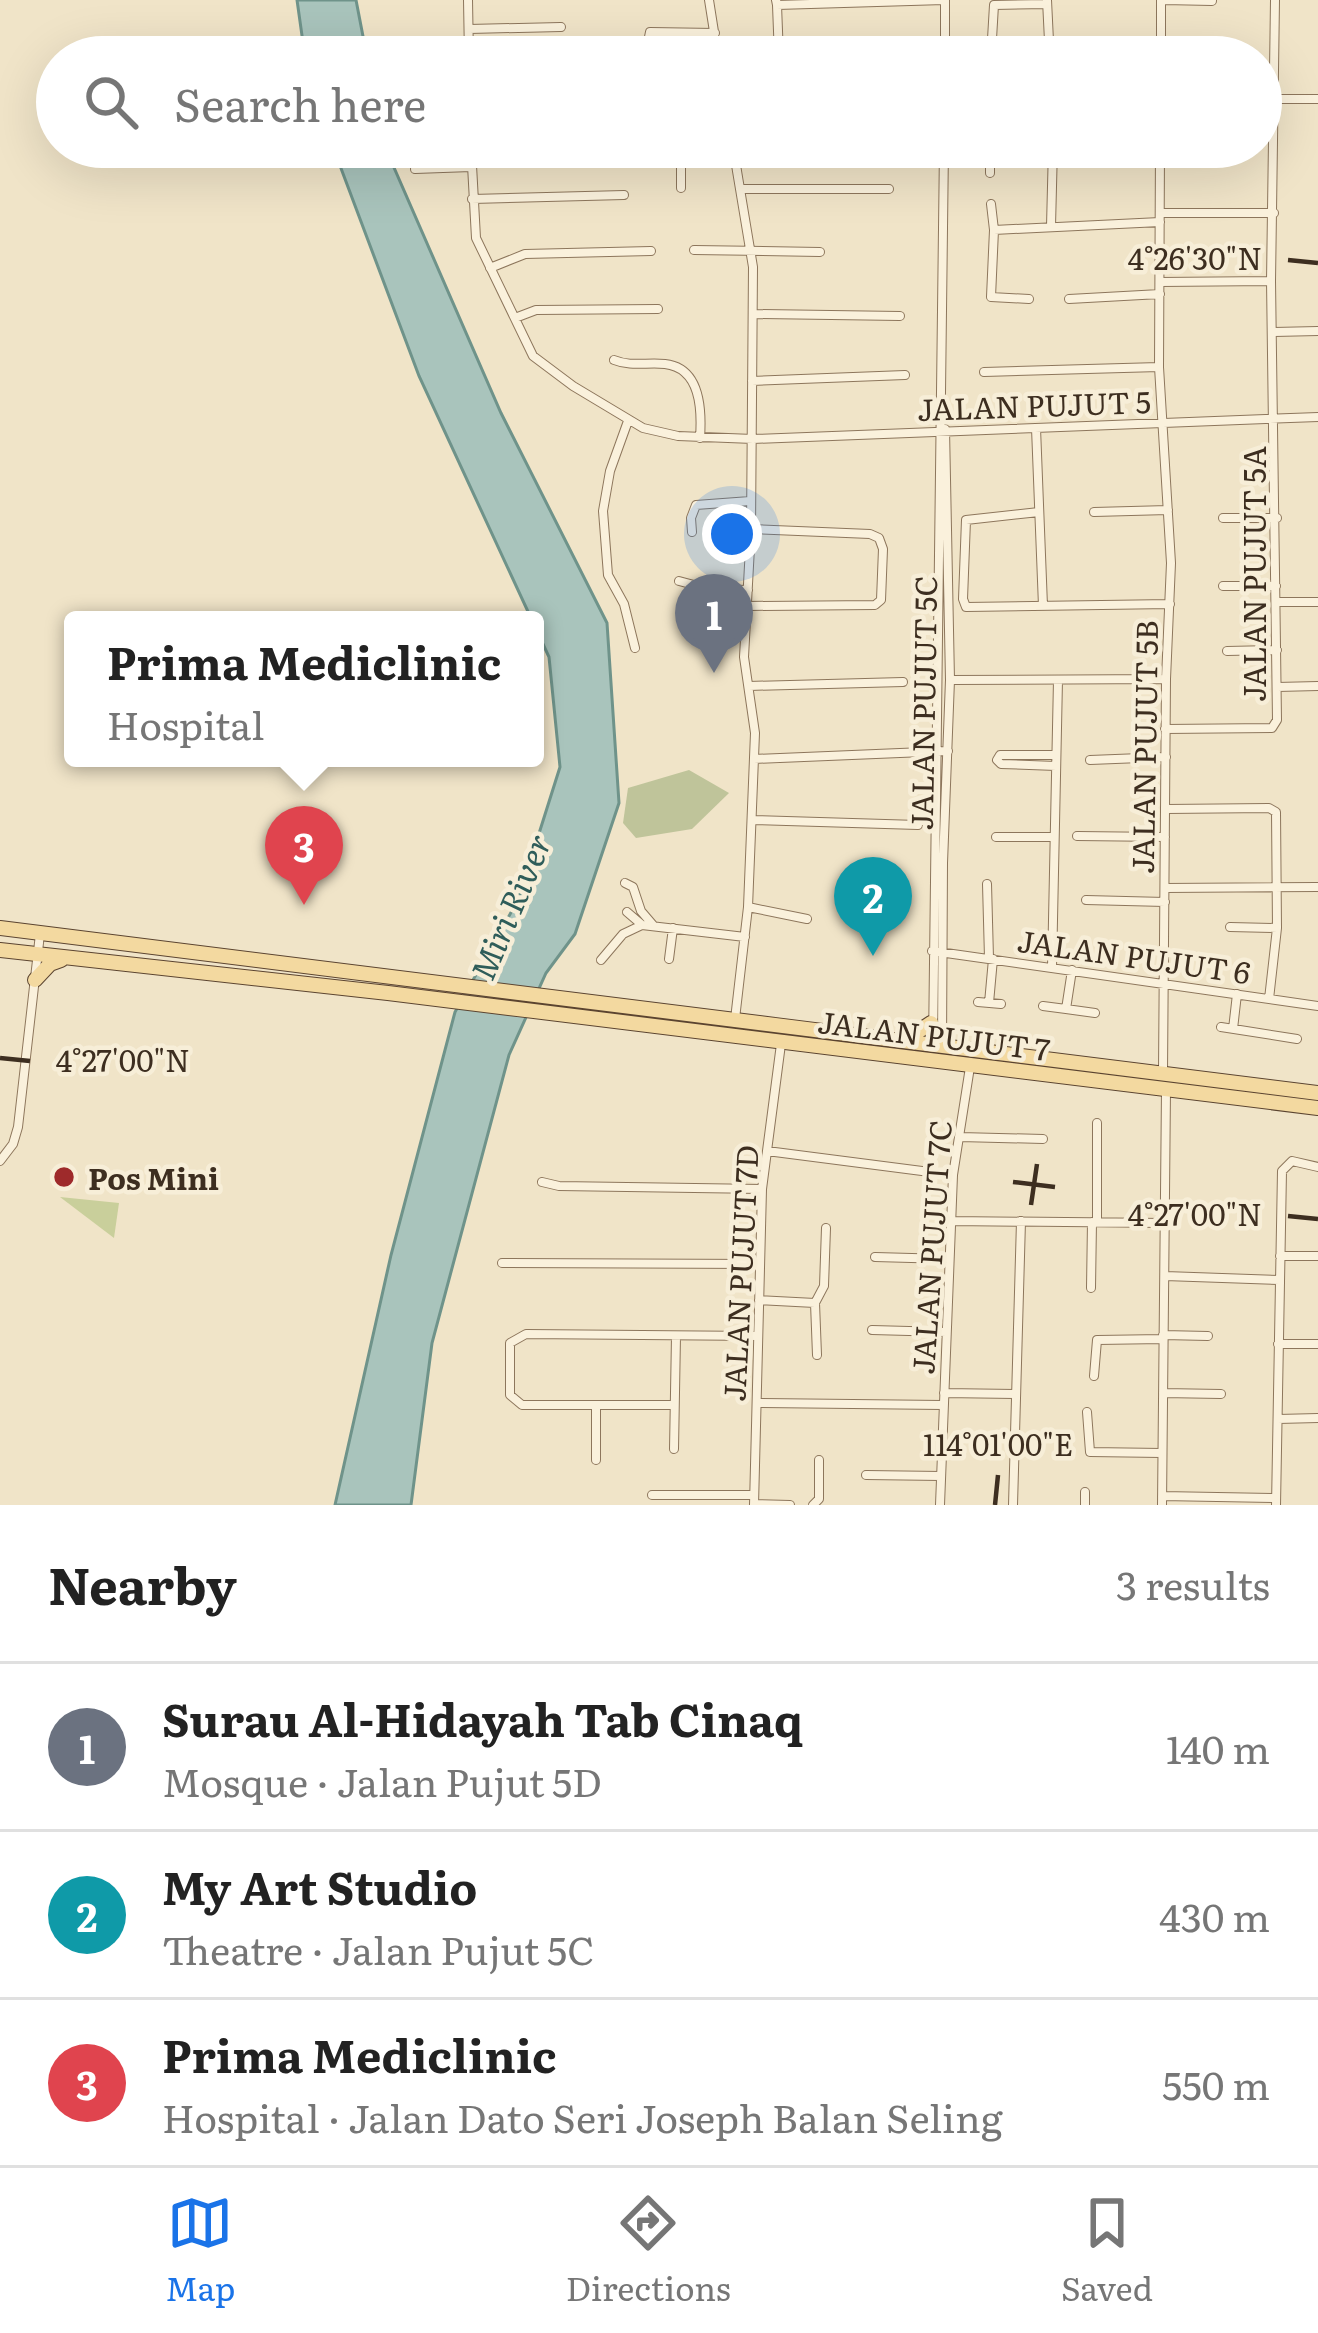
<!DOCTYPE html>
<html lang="en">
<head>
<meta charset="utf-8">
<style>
	body { margin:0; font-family:Literata,serif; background:#f6f6f6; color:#222 }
	.you { position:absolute; left:732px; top:534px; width:42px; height:42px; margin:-30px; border:9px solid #fff; border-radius:50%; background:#1a73e8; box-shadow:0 0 0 18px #1a73e833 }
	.badge { display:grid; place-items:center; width:78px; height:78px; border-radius:50%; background:#1a73e8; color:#fff; font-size:39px; font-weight:700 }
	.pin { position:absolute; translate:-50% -99px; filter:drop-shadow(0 3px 6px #0008) }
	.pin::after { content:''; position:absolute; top:63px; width:42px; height:36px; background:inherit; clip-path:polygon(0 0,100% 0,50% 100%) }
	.popup { position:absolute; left:64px; top:611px; width:480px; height:156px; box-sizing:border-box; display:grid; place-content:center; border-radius:12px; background:#fff; filter:drop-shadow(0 3px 9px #0005); font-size:39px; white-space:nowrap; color:#767676 }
	.popup b { font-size:45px; color:#222 }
	.popup::after { content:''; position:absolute; left:50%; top:100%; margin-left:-24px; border:24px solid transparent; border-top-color:#fff }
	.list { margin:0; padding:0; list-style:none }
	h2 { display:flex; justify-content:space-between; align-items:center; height:156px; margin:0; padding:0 48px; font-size:51px }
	h2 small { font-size:39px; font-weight:400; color:#767676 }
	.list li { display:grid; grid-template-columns:78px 1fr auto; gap:36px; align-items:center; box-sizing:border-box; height:168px; padding:0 48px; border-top:3px solid #e0e0e0 }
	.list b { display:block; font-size:45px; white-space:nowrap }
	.list p { margin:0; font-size:39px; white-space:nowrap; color:#767676 }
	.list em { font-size:39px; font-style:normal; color:#767676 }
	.icon { flex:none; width:66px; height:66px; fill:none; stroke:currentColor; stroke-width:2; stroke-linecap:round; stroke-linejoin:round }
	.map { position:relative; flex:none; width:1318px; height:1505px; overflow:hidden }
	.search { position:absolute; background:#fff; box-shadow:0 12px 48px #0002; left:36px; right:36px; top:36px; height:132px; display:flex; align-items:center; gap:30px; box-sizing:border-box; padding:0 42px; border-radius:66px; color:#767676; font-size:45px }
	.sheet { height:660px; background:#fff }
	nav { display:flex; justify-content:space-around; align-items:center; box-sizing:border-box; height:168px; border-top:3px solid #e0e0e0; background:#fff; font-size:33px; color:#767676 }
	nav a { display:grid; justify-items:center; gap:6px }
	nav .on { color:#1a73e8 }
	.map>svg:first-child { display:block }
	.green { fill:#c9cf9b }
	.cemetery { fill:#bfc49a }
	.water { fill:#a9c4bc; stroke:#6f938a; stroke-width:3 }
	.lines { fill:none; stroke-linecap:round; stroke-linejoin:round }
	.minor-casing { stroke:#8d765c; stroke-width:10 }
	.primary-casing { stroke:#5b4430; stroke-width:16 }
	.minor { stroke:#faf1dc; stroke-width:8 }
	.primary { stroke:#f3d9a0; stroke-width:14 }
	.ticks { fill:none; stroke:#3d2e20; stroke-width:4.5 }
	.poi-dot { fill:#9e2a2b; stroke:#f7eed8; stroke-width:4.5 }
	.labels { text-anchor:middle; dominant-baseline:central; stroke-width:9; stroke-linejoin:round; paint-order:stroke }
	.street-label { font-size:30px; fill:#3d2e20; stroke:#f7eed8 }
	.poi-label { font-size:30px; font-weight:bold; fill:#3d2e20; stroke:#f7eed8; text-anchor:start }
	.water-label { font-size:33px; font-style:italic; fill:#2f5d5a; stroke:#f7eed8 }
	.ticks-label { font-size:30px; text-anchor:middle; fill:#3d2e20; stroke:#f7eed8; stroke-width:9; stroke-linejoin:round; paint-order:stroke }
</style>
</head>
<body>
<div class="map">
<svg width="1318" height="1505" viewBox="0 0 1318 1505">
	<rect width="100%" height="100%" fill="#f0e4c8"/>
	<path class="green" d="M 60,1197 L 119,1203 L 114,1238 Z"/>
	<path class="cemetery" d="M 689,770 L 729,793 L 692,829 L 636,838 L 623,823 L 628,788 Z"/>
	<path class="water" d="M 297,0 L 356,0 L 367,57 L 305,57 Z
		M 333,147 L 385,147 L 501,413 L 607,623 L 619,803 L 575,934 L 546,973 L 509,1055 L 432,1343 L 411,1505 L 335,1505 L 391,1255 L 455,1012 L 518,900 L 560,767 L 549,657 L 419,376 Z"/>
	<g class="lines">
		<defs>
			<path id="minor" d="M 468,0 L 469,57
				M 709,0 L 718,57
				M 776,0 L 777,5 L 944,0
				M 1047,0 L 1049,41
				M 1164,0 L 1212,1
				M 777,5 L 779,57
				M 469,29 L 561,27
				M 992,39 L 994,5 L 1047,4
				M 1053,51 L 1053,57
				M 417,54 L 469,53
				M 645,57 L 650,32 L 715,33
				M 945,57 L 945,0
				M 1161,57 L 1161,0
				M 1275,99 L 1318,99
				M 471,147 L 476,238 L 533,356 L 573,386 L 643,428 L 678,436 L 753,439 L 1318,417
				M 660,147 L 666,154 L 734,156
				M 733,147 L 753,267 L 751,529 L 744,657 L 755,733 L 748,907 L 735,1019
				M 990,147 L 990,173
				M 1160,147 L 1159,367 L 1171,563 L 1166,679 L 1163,1072
				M 1052,156 L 1146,152
				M 415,169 L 471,167
				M 681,188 L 681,154
				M 741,189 L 889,189
				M 472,199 L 624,195
				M 991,204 L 994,230
				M 1160,213 L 1274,213
				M 1051,226 L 1053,147
				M 694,250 L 820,252
				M 490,268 L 525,254 L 651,251
				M 1160,282 L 1271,281
				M 1029,299 L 991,297 L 994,230 L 1160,222
				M 1069,299 L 1160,294
				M 753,314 L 900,316
				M 515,318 L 536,310 L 658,309
				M 1274,332 L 1318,331
				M 614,360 C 631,367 647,362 665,364 C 701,368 702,410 700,438
				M 984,372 L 1159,367
				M 752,381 L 905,375
				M 628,421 L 610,471 L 603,511 L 608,575 L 624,604 L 635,648
				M 1036,428 L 1043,606
				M 1039,512 L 966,520 L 963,599 L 966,607 L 1170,604
				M 1094,512 L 1168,510
				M 1223,518 L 1277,518
				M 692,532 L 691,518 L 696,505 L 750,501
				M 679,581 L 709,589 L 748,590
				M 1223,586 L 1276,586
				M 1276,602 L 1318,602
				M 748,606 L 875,605 L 881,600 L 883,549 L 879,538 L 870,534 L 751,529
				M 1227,651 L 1277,650
				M 950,680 L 1166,679
				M 749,686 L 903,682
				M 1277,687 L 1318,686
				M 1165,729 L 1272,728 L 1277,720 L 1271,281 L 1275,0
				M 754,759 L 948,751
				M 1090,760 L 1166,757
				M 1056,766 L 1001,764 L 997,760 L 1000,755 L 1056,755
				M 1166,809 L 1269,808 L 1276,812 L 1277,928 L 1269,999
				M 752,820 L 918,825
				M 1077,836 L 1165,837
				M 996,837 L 1054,837
				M 625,883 L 633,887 L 641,911 L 653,925
				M 987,884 L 989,958
				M 1165,888 L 1318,887
				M 1086,900 L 1165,902
				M 748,907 L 807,919
				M 627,912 L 641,924
				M 1230,927 L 1277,928
				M 932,951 L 1318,1006
				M 669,959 L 673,928
				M 601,960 L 623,934 L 642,925 L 745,937
				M 1052,968 L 1058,680
				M 978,1002 L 1001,1004
				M 989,1003 L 993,959
				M 1043,1006 L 1066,1009 L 1072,970
				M 1066,1009 L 1095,1013
				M 1221,1027 L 1297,1039
				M 1233,1029 L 1237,994
				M 933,1044 L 944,147
				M 942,1044 L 943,863 L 950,680 L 945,429
				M 1097,1123 L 1097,1222
				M 960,1137 L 1043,1139
				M 767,1151 L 953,1175
				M 0,1161 L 13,1144 L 18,1127 L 40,934
				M 542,1182 L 559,1186 L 762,1189
				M 950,1221 L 1165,1223
				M 1280,1256 L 1318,1256
				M 875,1257 L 948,1259
				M 502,1263 L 760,1264
				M 1165,1276 L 1279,1280
				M 1091,1288 L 1092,1222
				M 759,1300 L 815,1303
				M 872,1330 L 946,1332
				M 1163,1335 L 1208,1336
				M 1278,1344 L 1318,1344
				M 817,1355 L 815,1303 L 824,1286 L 826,1228
				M 1094,1376 L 1097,1340 L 1163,1339
				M 944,1393 L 1015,1394
				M 1163,1393 L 1221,1394
				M 757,1403 L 943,1405
				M 673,1405 L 522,1405 L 510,1395 L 510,1343 L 526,1334 L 758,1336
				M 1087,1412 L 1090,1452 L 1162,1453
				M 1278,1419 L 1318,1418
				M 674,1449 L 676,1336
				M 596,1460 L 596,1406
				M 866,1475 L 941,1476
				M 1085,1492 L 1085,1505
				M 652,1495 L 754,1495
				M 1162,1496 L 1276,1498
				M 754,1504 L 790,1505
				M 754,1505 L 762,1189 L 781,1044
				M 813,1505 L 819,1499 L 819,1460
				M 940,1505 L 953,1175 L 970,1067
				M 1013,1505 L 1021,1221
				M 1162,1505 L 1166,1090
				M 1276,1505 L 1282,1171 L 1292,1161 L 1318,1167"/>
			<path id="primary" d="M 0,928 L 1318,1093
				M 0,950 L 388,993 L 1318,1108
				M 35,980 L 50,964 L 61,960
				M 904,1041 L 931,1023"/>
		</defs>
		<use href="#minor" class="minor-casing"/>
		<use href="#primary" class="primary-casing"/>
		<use href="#minor" class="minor"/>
		<use href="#primary" class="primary"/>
	</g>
	<path class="ticks" d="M 1288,260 L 1318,263M 0,1058 L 30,1061M 1013,1182 L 1055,1187M 1031,1205 L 1037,1164M 1288,1216 L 1318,1219M 995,1505 L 998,1475"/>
	<circle class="poi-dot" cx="64" cy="1177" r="12"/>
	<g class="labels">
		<g class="street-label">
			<text transform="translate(1034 404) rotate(-2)">JALAN PUJUT 5</text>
			<text transform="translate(1253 574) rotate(-90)">JALAN PUJUT 5A</text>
			<text transform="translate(922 703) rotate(-89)">JALAN PUJUT 5C</text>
			<text transform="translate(1143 747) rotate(-89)">JALAN PUJUT 5B</text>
			<text transform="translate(1134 955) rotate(8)">JALAN PUJUT 6</text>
			<text transform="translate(934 1034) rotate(7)">JALAN PUJUT 7</text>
			<text transform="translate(930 1247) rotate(-86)">JALAN PUJUT 7C</text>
			<text transform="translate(739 1273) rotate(-87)">JALAN PUJUT 7D</text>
		</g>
		<g class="poi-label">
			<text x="88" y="1177">Pos Mini</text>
		</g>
		<g class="water-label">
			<text transform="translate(509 906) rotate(-67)">Miri River</text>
		</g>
	</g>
	<g class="ticks-label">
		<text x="1195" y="270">4°26'30"N</text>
		<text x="123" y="1072">4°27'00"N</text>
		<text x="1195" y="1226">4°27'00"N</text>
		<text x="998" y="1456">114°01'00"E</text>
	</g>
</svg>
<div class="you"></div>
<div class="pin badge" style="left:714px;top:673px;background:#6b7280">1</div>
<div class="pin badge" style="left:873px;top:956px;background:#0f9aa8">2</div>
<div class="pin badge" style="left:304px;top:905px;background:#e0444e">3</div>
<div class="popup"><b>Prima Mediclinic</b>Hospital</div>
<div class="search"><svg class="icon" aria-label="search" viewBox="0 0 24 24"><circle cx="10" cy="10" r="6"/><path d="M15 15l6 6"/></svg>Search here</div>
</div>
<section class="sheet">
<h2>Nearby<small>3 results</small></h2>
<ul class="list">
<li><span class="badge" style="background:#6b7280">1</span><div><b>Surau Al-Hidayah Tab Cinaq</b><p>Mosque · Jalan Pujut 5D</p></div><em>140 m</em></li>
<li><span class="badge" style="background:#0f9aa8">2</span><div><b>My Art Studio</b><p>Theatre · Jalan Pujut 5C</p></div><em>430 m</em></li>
<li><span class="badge" style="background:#e0444e">3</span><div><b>Prima Mediclinic</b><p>Hospital · Jalan Dato Seri Joseph Balan Seling</p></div><em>550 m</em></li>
</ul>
</section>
<nav>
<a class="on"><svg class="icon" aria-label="map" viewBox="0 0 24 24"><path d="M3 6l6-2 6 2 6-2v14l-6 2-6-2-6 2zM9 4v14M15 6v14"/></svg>Map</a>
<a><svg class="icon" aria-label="directions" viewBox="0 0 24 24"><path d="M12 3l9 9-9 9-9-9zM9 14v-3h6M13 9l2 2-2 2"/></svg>Directions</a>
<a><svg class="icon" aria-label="saved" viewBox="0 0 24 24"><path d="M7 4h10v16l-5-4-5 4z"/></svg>Saved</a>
</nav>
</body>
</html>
